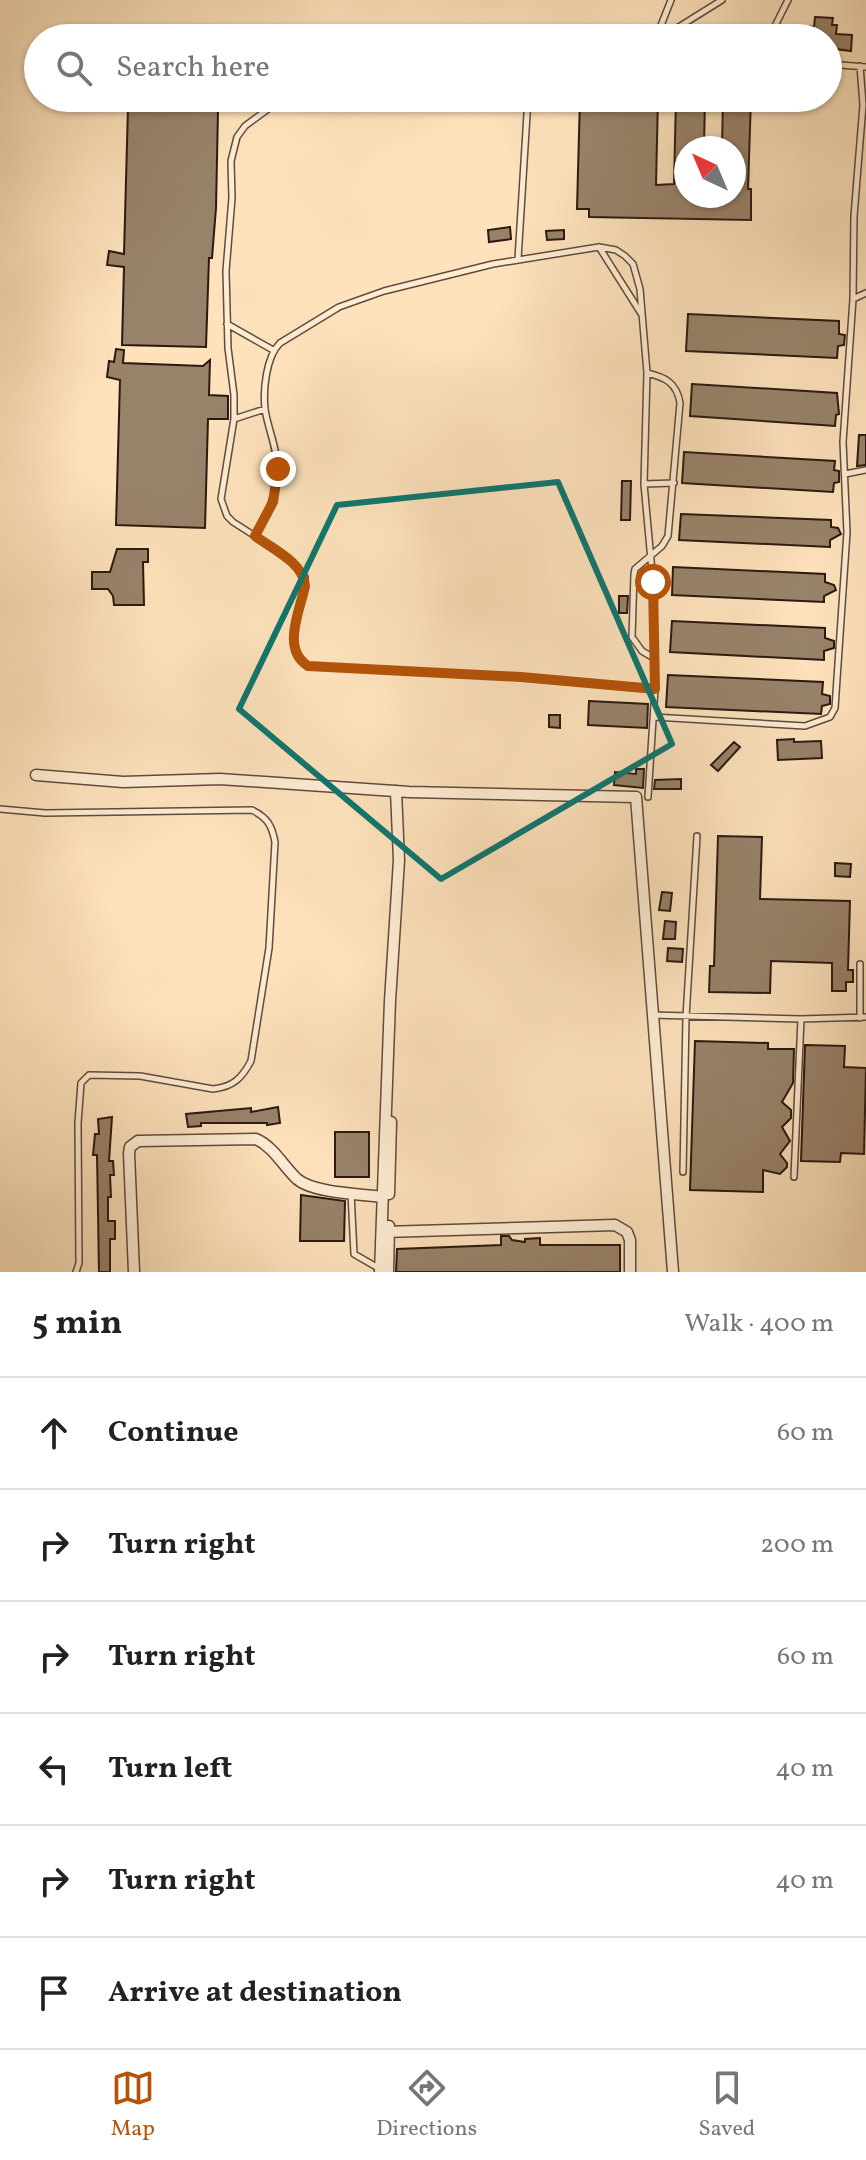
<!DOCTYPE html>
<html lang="en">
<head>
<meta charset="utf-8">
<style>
	body { margin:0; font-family:Vollkorn,serif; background:#f6f6f6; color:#222 }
	.compass { position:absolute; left:674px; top:136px; width:72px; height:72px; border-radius:50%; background:#fff; box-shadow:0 2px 6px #0004; rotate:316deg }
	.stop { position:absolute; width:24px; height:24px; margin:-18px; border:6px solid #b45309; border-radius:50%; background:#fff }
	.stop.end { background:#b45309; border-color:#fff; box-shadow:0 2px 8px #0008 }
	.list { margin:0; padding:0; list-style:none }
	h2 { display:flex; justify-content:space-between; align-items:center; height:104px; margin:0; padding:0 32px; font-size:34px }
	h2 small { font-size:26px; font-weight:400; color:#767676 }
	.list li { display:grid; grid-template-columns:52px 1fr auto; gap:24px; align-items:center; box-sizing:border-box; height:112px; padding:0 32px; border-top:2px solid #e0e0e0 }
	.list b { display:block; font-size:30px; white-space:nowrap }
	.list em { font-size:26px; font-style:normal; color:#767676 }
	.icon { flex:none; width:44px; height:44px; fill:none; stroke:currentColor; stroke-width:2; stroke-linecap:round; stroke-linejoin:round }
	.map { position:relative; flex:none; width:866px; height:1272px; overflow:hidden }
	.search { position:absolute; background:#fff; box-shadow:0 2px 6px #0004; left:24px; right:24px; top:24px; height:88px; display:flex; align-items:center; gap:20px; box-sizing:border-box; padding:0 28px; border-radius:44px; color:#767676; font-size:30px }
	.sheet { height:776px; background:#fff }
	nav { display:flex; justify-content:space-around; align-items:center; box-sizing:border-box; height:112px; border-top:2px solid #e0e0e0; background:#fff; font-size:22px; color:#767676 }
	nav a { display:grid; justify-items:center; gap:4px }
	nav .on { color:#b45309 }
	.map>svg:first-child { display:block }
	.building { fill:#98826a; stroke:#2b1911; stroke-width:2 }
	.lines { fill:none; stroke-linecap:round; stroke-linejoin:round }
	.lane-casing { stroke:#604b3c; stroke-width:8 }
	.street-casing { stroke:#604b3c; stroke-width:13 }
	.lane { stroke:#feecd3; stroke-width:5 }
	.street { stroke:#feecd3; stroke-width:10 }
	.route { stroke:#b45309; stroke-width:10 }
	.marked { fill:none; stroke:#0f766e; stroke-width:6; stroke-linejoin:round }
</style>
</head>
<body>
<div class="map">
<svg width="866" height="1272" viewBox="0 0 866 1272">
	<rect width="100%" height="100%" fill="#fde2bc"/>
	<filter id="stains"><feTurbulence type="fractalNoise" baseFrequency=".0025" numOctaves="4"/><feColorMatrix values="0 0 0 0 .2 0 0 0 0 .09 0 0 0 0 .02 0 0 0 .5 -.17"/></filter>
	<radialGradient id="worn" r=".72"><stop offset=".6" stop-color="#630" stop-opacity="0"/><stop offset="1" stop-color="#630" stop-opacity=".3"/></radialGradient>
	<path class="building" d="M 815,17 L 833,18 L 832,25 L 837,25 L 836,34 L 852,35 L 851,51 L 828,48 L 828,38 L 804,38 L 805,26 L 814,27 Z
		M 580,98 L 658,98 L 656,185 L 674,184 L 676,98 L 705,98 L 704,148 L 686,148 L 686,196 L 734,196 L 734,148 L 722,148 L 723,98 L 751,98 L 748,189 L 751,189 L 751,220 L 589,217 L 589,209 L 577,209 Z
		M 128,107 L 218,110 L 216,208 L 212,258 L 209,258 L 206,347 L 122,345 L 124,267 L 107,265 L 109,251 L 124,254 Z
		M 510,227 L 511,239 L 489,242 L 488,230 Z
		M 564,230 L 564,239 L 547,240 L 546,231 Z
		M 688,314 L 839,321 L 839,334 L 845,335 L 844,345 L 838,346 L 837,358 L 686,351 Z
		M 116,349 L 124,350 L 123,363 L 203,366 L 210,360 L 209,395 L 228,396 L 228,419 L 208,419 L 205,528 L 116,525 L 120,380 L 107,377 L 109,361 L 114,362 Z
		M 692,384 L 837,393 L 839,414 L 836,415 L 835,426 L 690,416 Z
		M 859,435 L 866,435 L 866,465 L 857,466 Z
		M 684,452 L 835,461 L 834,470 L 839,471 L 839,482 L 834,483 L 833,492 L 682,483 Z
		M 622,481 L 631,481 L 630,520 L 621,520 Z
		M 681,514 L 831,520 L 831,527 L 838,528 L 841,534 L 830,540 L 830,547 L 679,540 Z
		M 117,549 L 148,549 L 148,562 L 143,562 L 144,605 L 114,605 L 113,596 L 108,589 L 92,589 L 92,572 L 110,572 Z
		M 673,567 L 825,574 L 825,582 L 834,585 L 836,590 L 824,596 L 824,602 L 672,595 Z
		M 619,596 L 628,596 L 627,613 L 619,613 Z
		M 672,621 L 825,628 L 825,638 L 834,641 L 834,648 L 824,651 L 824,660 L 670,652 Z
		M 668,675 L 823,682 L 822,694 L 830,696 L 830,704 L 822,706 L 821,714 L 666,707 Z
		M 589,701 L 648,704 L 647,728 L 588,725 Z
		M 549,715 L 560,715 L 560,728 L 549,727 Z
		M 794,739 L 794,742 L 821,741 L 822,758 L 778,760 L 777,740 Z
		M 734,742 L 740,747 L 718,771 L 711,765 Z
		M 636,769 L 644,769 L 643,788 L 614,785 L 615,772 L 636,774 Z
		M 681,779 L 681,789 L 654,789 L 655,780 Z
		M 718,836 L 762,837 L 760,899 L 850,901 L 848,970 L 853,970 L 853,982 L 846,982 L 846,991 L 832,991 L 832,963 L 771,961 L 770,993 L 709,992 L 710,966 L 714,966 Z
		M 835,863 L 851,864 L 850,877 L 835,876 Z
		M 662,892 L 672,893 L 670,911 L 659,910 Z
		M 665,921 L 676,922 L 675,939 L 663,939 Z
		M 668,948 L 683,949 L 682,962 L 667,961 Z
		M 695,1041 L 768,1043 L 768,1049 L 794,1049 L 793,1083 L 782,1102 L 791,1110 L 791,1118 L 782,1127 L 790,1141 L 780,1154 L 787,1163 L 787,1167 L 780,1174 L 763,1170 L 763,1192 L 690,1190 Z
		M 805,1045 L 845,1046 L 844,1067 L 866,1068 L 864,1154 L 841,1153 L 840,1162 L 801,1161 Z
		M 278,1107 L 280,1123 L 267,1125 L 267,1123 L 201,1123 L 201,1126 L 188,1127 L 186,1114 L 251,1108 L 251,1112 Z
		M 112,1117 L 109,1161 L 113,1161 L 114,1175 L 110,1175 L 111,1197 L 108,1197 L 108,1221 L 115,1221 L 115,1239 L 110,1239 L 110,1272 L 99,1272 L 97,1155 L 93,1155 L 95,1134 L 99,1134 L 98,1119 Z
		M 335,1132 L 369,1132 L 369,1177 L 335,1177 Z
		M 301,1195 L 345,1201 L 344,1241 L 300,1241 Z
		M 501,1236 L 509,1236 L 512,1240 L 525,1242 L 525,1239 L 540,1238 L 540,1245 L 620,1245 L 620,1272 L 396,1272 L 397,1249 L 501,1245 Z"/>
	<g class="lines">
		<defs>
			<path id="lane" d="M 656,38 L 671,0
				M 661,38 L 722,0
				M 769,38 L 788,0
				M 828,64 L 866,67
				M 283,98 L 245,126 L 237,137 L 231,161 L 232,198 L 226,271 L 228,348 L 234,395 L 234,419 L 221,499 L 227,516 L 233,522 L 255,536 C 267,515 277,496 277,471 C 278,449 268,430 265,409 C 263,390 266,357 280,343 L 339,307 L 384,291 L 493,264 L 599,247 L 616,250 L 625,256 L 633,264 L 640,289 L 647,373 L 644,484 L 653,582 L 655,689
				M 599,247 L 642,315
				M 518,259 L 528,98
				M 853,299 L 866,293
				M 227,324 L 273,350
				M 647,373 C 665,377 677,383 680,403 L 668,536 L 662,546 L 635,569 L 634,574 L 632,637 L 642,651 L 652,657
				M 234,419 L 265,409
				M 845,474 L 866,470
				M 644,484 L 674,483
				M 255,536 L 294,564 L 305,577 C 306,605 277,647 308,666 L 521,677 L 655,689 L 648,797
				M 654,717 L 805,726 L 830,717 L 835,708 L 847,532 L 843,442 L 853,299 L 854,216 L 863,105 L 860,66
				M 0,809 L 45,813 L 252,810 C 268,818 272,826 275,842 L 269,948 L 251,1061 C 242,1078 233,1087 213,1089 L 140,1076 L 89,1075 L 81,1083 L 78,1123 L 79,1263 L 76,1272
				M 860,964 L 860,1018
				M 651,1015 L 801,1019 L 866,1017
				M 683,1172 L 686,1017 L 697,836
				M 794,1177 L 801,1019
				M 351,1193 L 354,1254 L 380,1269"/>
			<path id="street" d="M 36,775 L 123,782 L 220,779 L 409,792 L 636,797 L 673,1272
				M 389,1194 L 391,1122
				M 384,1232 L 615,1225 L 627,1232 L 630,1240 L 630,1272
				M 134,1272 L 129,1153 L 130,1147 L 138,1141 L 256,1139 C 274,1147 283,1166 297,1179 C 313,1193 361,1194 383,1197
				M 380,1272 L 390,1001 L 399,860 L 396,791
				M 388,1272 L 389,1226"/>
		</defs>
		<use href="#lane" class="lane-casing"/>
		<use href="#street" class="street-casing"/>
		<use href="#lane" class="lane"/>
		<use href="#street" class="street"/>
	</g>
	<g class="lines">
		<path class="route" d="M 278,469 L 273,502 L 255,536 C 273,549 304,563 305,586 C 300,611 281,649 308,666 L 521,677 L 655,689 L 653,582"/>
	</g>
	<path class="marked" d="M 558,482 L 672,744 L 441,879 L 239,709 L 337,505 Z"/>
	<rect width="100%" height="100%" filter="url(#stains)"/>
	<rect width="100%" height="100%" fill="url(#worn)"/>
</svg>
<svg class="compass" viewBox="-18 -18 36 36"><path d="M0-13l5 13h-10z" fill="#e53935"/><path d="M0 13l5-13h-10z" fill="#767676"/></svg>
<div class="stop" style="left:653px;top:582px"></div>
<div class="stop end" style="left:278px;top:469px"></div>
<div class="search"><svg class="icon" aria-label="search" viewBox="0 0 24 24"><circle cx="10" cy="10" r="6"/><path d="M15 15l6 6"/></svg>Search here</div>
</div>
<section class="sheet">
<h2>5 min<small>Walk · 400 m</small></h2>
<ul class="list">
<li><svg class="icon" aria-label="ahead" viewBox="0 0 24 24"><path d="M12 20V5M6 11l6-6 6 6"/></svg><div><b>Continue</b></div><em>60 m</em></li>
<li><svg class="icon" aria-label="right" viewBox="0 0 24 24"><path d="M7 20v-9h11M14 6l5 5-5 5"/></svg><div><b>Turn right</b></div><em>200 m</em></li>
<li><svg class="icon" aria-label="right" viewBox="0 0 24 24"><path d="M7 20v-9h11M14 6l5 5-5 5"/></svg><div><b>Turn right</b></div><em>60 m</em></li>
<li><svg class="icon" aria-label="left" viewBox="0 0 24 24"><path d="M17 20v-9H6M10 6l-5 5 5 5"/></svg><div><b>Turn left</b></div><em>40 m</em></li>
<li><svg class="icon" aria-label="right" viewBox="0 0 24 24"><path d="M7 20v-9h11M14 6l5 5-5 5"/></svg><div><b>Turn right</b></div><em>40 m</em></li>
<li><svg class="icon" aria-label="arrive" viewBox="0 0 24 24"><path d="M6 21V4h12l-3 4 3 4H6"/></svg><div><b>Arrive at destination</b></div></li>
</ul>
</section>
<nav>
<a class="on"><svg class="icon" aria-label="map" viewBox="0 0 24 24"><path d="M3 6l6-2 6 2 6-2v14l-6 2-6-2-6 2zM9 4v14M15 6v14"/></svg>Map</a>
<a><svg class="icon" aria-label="directions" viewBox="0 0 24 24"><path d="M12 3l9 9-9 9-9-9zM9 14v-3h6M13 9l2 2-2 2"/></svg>Directions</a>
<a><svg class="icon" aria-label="saved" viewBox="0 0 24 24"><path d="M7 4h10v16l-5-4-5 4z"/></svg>Saved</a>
</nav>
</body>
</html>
